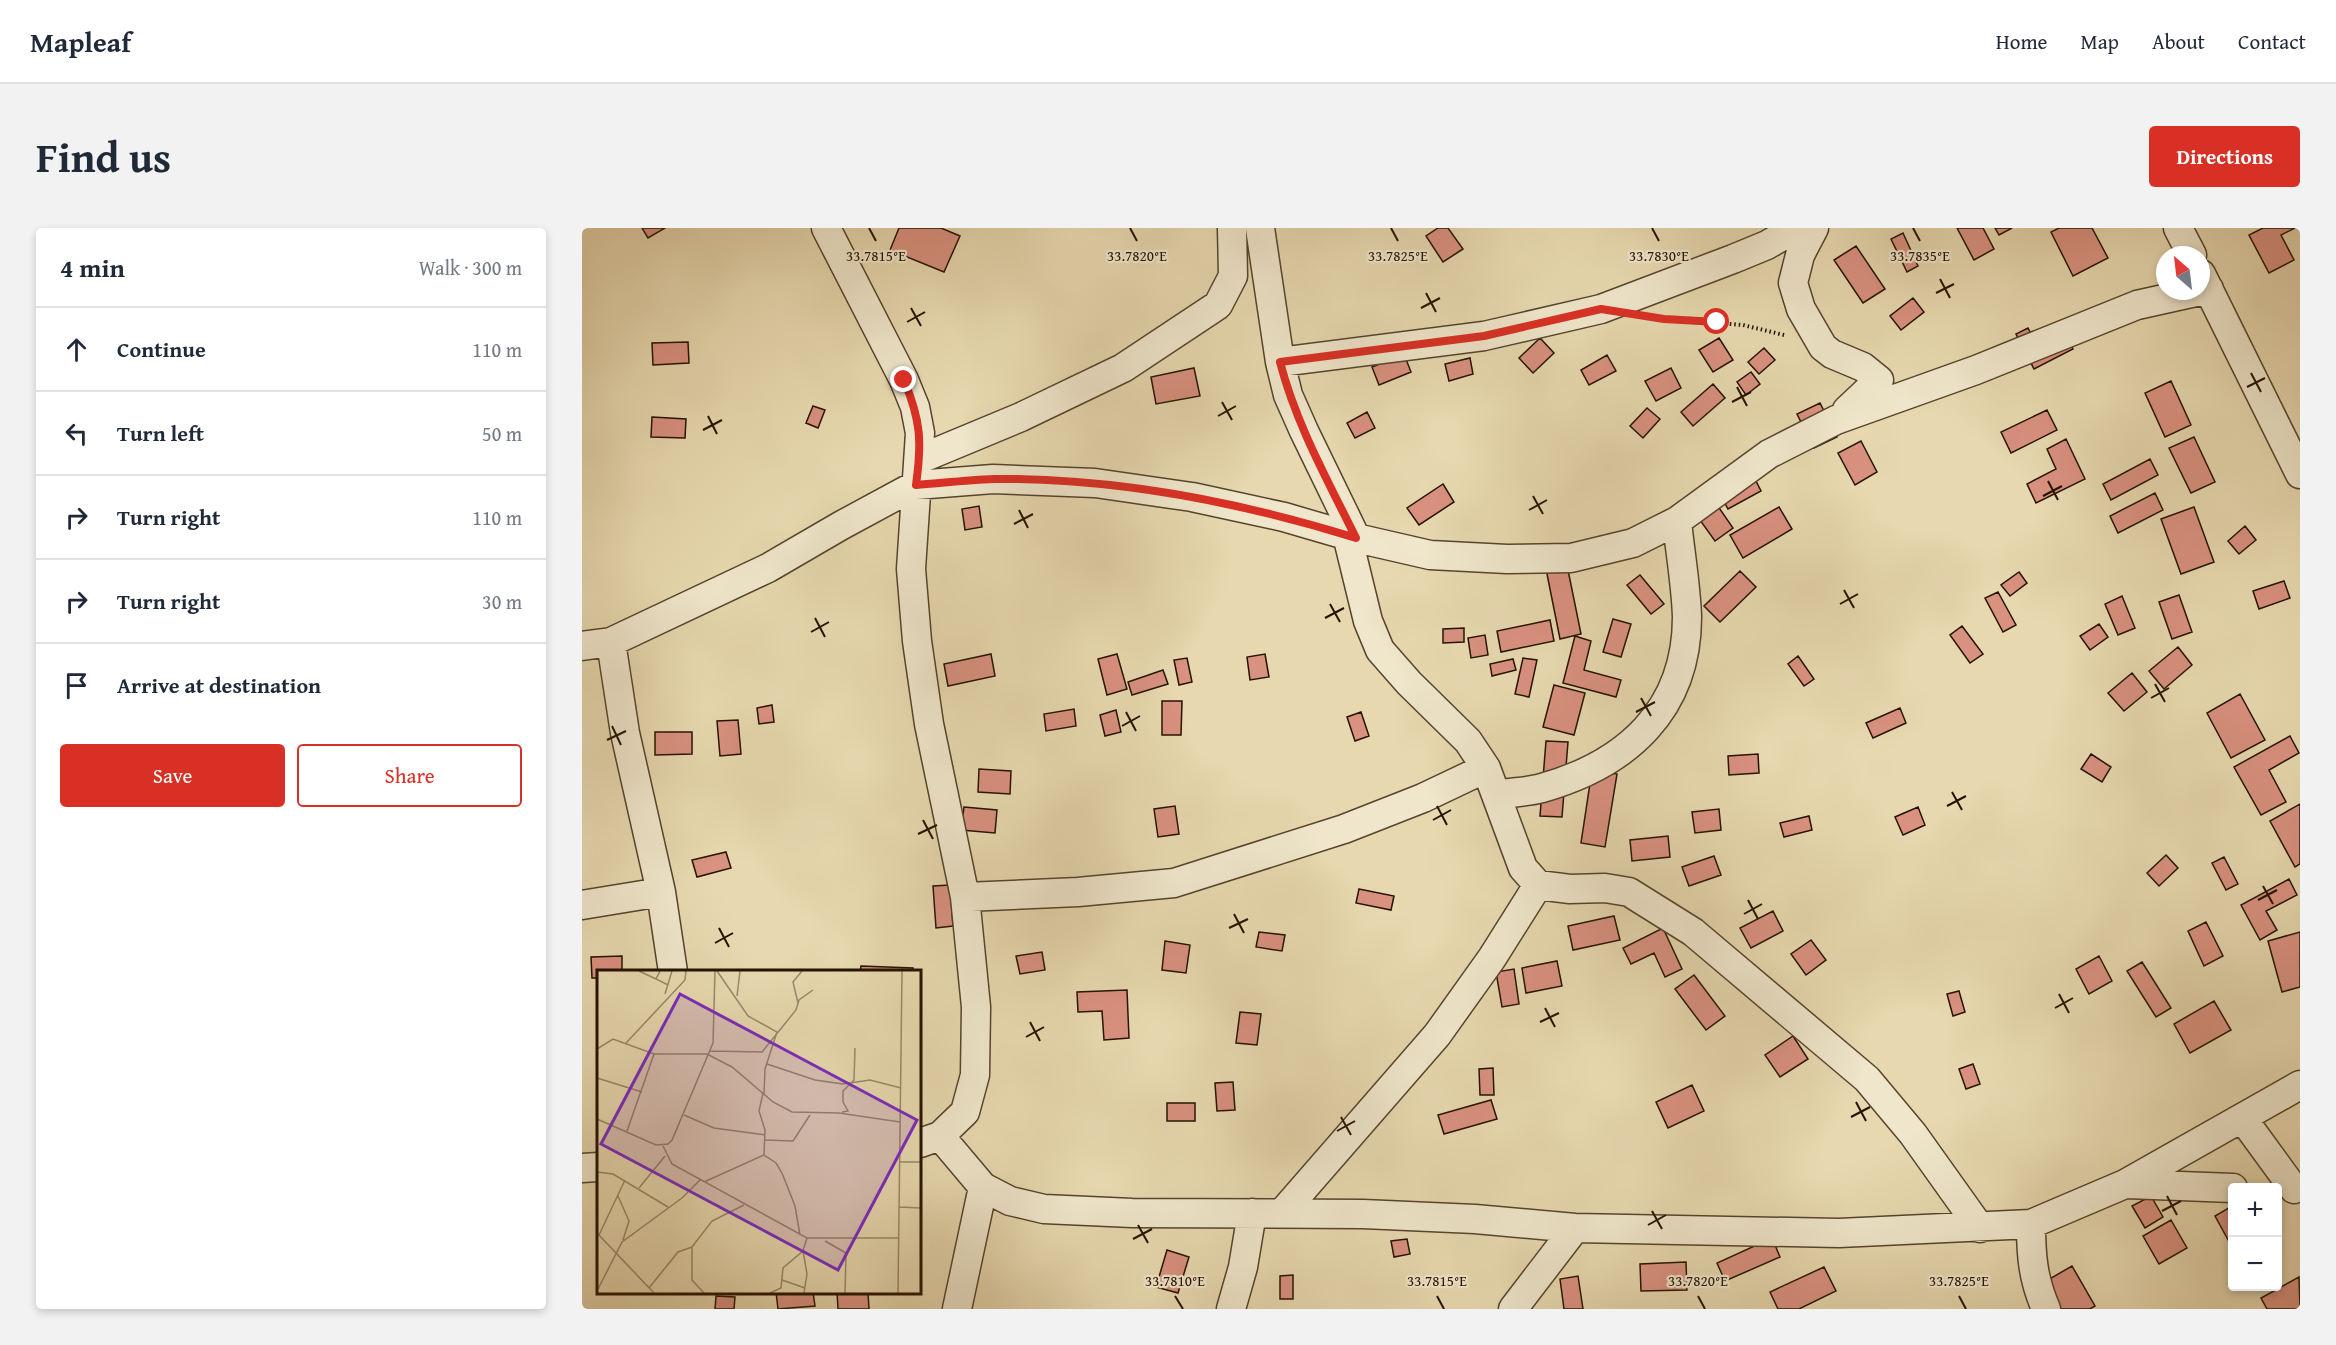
<!DOCTYPE html>
<html lang="en">
<head>
<meta charset="utf-8">
<style>
	body { margin:0; font-family:"Gentium Book Plus",serif; background:#f2f2f3; color:#1f2937 }
	.controls { position:absolute; right:18px; bottom:18px; display:grid; overflow:hidden; border-radius:6px; box-shadow:0 3px 9px #0003 }
	.controls button { width:54px; height:54px; display:grid; place-items:center; padding:0; border:0; border-bottom:2px solid #e0e1e3; background:#fff; color:#1f2937; font:30px sans-serif }
	.compass { position:absolute; left:1574px; top:18px; width:54px; height:54px; border-radius:50%; background:#fff; box-shadow:0 3px 9px #0003; rotate:332deg }
	.stop { position:absolute; width:18px; height:18px; margin:-14px; border:4px solid #d93025; border-radius:50%; background:#fff }
	.stop.end { background:#d93025; border-color:#fff; box-shadow:0 2px 6px #0008 }
	.list { margin:0; padding:0; list-style:none }
	h2 { display:flex; justify-content:space-between; align-items:center; height:78px; margin:0; padding:0 24px; font-size:26px }
	h2 small { font-size:20px; font-weight:400; color:#747a83 }
	.list li { display:grid; grid-template-columns:39px 1fr auto; gap:18px; align-items:center; box-sizing:border-box; height:84px; padding:0 24px; border-top:2px solid #e0e1e3 }
	.list b { display:block; font-size:22px; white-space:nowrap }
	.list em { font-size:20px; font-style:normal; color:#747a83 }
	.actions { display:flex; gap:12px; padding:18px 24px }
	.actions a { flex:1; padding:14px 0; border:2px solid #d93025; border-radius:6px; text-align:center; font-size:21px; color:#d93025 }
	.actions .main { background:#d93025; color:#fff }
	.icon { flex:none; width:33px; height:33px; fill:none; stroke:currentColor; stroke-width:2; stroke-linecap:round; stroke-linejoin:round }
	.map { position:relative; flex:none; width:1718px; height:1081px; overflow:hidden; border-radius:6px }
	header { display:flex; align-items:center; gap:36px; box-sizing:border-box; height:84px; padding:0 30px; background:#fff; border-bottom:2px solid #e0e1e3 }
	header strong { font-size:28px }
	nav { display:flex; gap:33px; margin-inline-start:auto; font-size:21px }
	.intro { display:flex; align-items:center; justify-content:space-between; box-sizing:border-box; height:144px; padding:0 36px }
	h1 { margin:0; font-size:42px }
	.button { padding:15px 27px; border-radius:6px; background:#d93025; color:#fff; font-size:21px; font-weight:700 }
	main { display:flex; gap:36px; padding:0 36px }
	aside { flex:1; background:#fff; border-radius:6px; box-shadow:0 3px 9px #0003 }
	.map>svg:first-child { display:block }
	.building { fill:#d99180; stroke:#251301; stroke-width:1.5 }
	.lines { fill:none; stroke-linecap:round; stroke-linejoin:round }
	.minor-casing { stroke:#56442c; stroke-width:31 }
	.path { stroke:#251301; stroke-width:4; stroke-dasharray:1.5 3; stroke-linecap:butt }
	.minor { stroke:#efe6cb; stroke-width:28 }
	.route { stroke:#d93025; stroke-width:8 }
	.ticks { fill:none; stroke:#251301; stroke-width:2 }
	.inset-road { fill:none; stroke:#998969; stroke-width:1.5 }
	.view { fill:#7b2cbf; fill-opacity:0.15; stroke:#7b2cbf; stroke-width:3 }
	.inset-edge { fill:none; stroke:#251301; stroke-width:3 }
	.ticks-label { font-size:15px; text-anchor:middle; fill:#251301; stroke:#efe6cb; stroke-width:4.5; stroke-linejoin:round; paint-order:stroke }
</style>
</head>
<body>
<header>
<strong>Mapleaf</strong>
<nav><a>Home</a><a>Map</a><a>About</a><a>Contact</a></nav>
</header>
<div class="intro"><h1>Find us</h1><a class="button">Directions</a></div>
<main>
<aside>
<h2>4 min<small>Walk · 300 m</small></h2>
<ul class="list">
<li><svg class="icon" aria-label="ahead" viewBox="0 0 24 24"><path d="M12 20V5M6 11l6-6 6 6"/></svg><div><b>Continue</b></div><em>110 m</em></li>
<li><svg class="icon" aria-label="left" viewBox="0 0 24 24"><path d="M17 20v-9H6M10 6l-5 5 5 5"/></svg><div><b>Turn left</b></div><em>50 m</em></li>
<li><svg class="icon" aria-label="right" viewBox="0 0 24 24"><path d="M7 20v-9h11M14 6l5 5-5 5"/></svg><div><b>Turn right</b></div><em>110 m</em></li>
<li><svg class="icon" aria-label="right" viewBox="0 0 24 24"><path d="M7 20v-9h11M14 6l5 5-5 5"/></svg><div><b>Turn right</b></div><em>30 m</em></li>
<li><svg class="icon" aria-label="arrive" viewBox="0 0 24 24"><path d="M6 21V4h12l-3 4 3 4H6"/></svg><div><b>Arrive at destination</b></div></li>
</ul>
<div class="actions"><a class="main">Save</a><a>Share</a></div>
</aside>
<div class="map">
<svg width="1718" height="1081" viewBox="0 0 1718 1081">
	<rect width="100%" height="100%" fill="#e7d8af"/>
	<filter id="stains"><feTurbulence type="fractalNoise" baseFrequency=".00333" numOctaves="4"/><feColorMatrix values="0 0 0 0 .2 0 0 0 0 .09 0 0 0 0 .02 0 0 0 .5 -.17"/></filter>
	<radialGradient id="worn" r=".72"><stop offset=".6" stop-color="#630" stop-opacity="0"/><stop offset="1" stop-color="#630" stop-opacity=".3"/></radialGradient>
	<path class="building" d="M 60,0 L 83,0 L 66,10 Z
		M 317,0 L 359,0 L 378,8 L 362,44 L 308,22 Z
		M 856,0 L 866,0 L 881,21 L 861,34 L 844,8 Z
		M 1375,0 L 1401,0 L 1412,21 L 1392,32 Z
		M 1413,0 L 1430,0 L 1417,7 Z
		M 1477,0 L 1510,0 L 1526,30 L 1491,48 L 1469,4 Z
		M 1681,0 L 1713,0 L 1699,7 L 1712,32 L 1687,45 L 1667,7 Z
		M 1321,5 L 1336,38 L 1325,44 L 1309,11 Z
		M 1274,18 L 1303,61 L 1281,75 L 1252,32 Z
		M 1331,70 L 1342,84 L 1319,102 L 1308,88 Z
		M 1446,100 L 1458,123 L 1484,109 L 1491,121 L 1452,141 L 1434,106 Z
		M 958,110 L 972,125 L 951,145 L 937,130 Z
		M 1137,110 L 1151,132 L 1131,144 L 1117,122 Z
		M 106,114 L 107,135 L 71,137 L 70,115 Z
		M 1182,120 L 1193,132 L 1177,146 L 1166,134 Z
		M 822,126 L 829,144 L 797,157 L 790,139 Z
		M 1025,127 L 1034,143 L 1007,157 L 999,142 Z
		M 888,130 L 891,146 L 867,153 L 863,136 Z
		M 612,140 L 618,168 L 574,176 L 569,149 Z
		M 1089,140 L 1099,160 L 1074,173 L 1063,153 Z
		M 1169,144 L 1178,156 L 1164,167 L 1155,154 Z
		M 1589,153 L 1609,197 L 1583,209 L 1563,165 Z
		M 1131,156 L 1143,170 L 1111,198 L 1099,184 Z
		M 1238,175 L 1255,209 L 1232,220 L 1215,186 Z
		M 231,178 L 243,182 L 236,200 L 224,195 Z
		M 1065,180 L 1078,191 L 1061,210 L 1048,198 Z
		M 1465,182 L 1475,202 L 1429,225 L 1419,204 Z
		M 785,184 L 793,200 L 773,210 L 765,195 Z
		M 70,189 L 104,191 L 103,210 L 69,209 Z
		M 1612,209 L 1633,254 L 1609,265 L 1587,220 Z
		M 1484,211 L 1503,251 L 1454,275 L 1445,256 L 1474,241 L 1465,221 Z
		M 1279,213 L 1295,244 L 1273,257 L 1256,225 Z
		M 1568,231 L 1576,247 L 1529,272 L 1521,256 Z
		M 1170,245 L 1179,263 L 1146,281 L 1137,264 Z
		M 861,256 L 872,274 L 837,297 L 825,280 Z
		M 1573,265 L 1581,282 L 1536,305 L 1528,288 Z
		M 1133,274 L 1151,300 L 1133,313 L 1115,288 Z
		M 397,278 L 400,299 L 383,302 L 380,281 Z
		M 1197,279 L 1210,301 L 1161,330 L 1148,307 Z
		M 1612,279 L 1632,334 L 1599,346 L 1579,291 Z
		M 1663,298 L 1674,312 L 1657,326 L 1646,313 Z
		M 985,337 L 999,406 L 978,411 L 964,341 Z
		M 1158,343 L 1174,359 L 1138,394 L 1122,378 Z
		M 1437,344 L 1445,355 L 1428,368 L 1419,357 Z
		M 1058,347 L 1082,376 L 1069,386 L 1045,357 Z
		M 1702,353 L 1708,370 L 1677,381 L 1671,363 Z
		M 1416,364 L 1434,397 L 1421,404 L 1403,370 Z
		M 1597,367 L 1610,404 L 1590,411 L 1577,374 Z
		M 1540,368 L 1553,400 L 1536,407 L 1523,376 Z
		M 1031,391 L 1049,396 L 1039,429 L 1021,424 Z
		M 968,392 L 972,413 L 919,424 L 915,403 Z
		M 1517,396 L 1526,409 L 1508,422 L 1498,408 Z
		M 1380,398 L 1401,426 L 1388,435 L 1368,407 Z
		M 882,400 L 882,414 L 861,415 L 861,401 Z
		M 903,407 L 906,427 L 889,430 L 886,410 Z
		M 993,408 L 1009,413 L 1002,442 L 1039,452 L 1034,469 L 981,455 Z
		M 1596,419 L 1610,437 L 1582,461 L 1567,443 Z
		M 409,426 L 413,448 L 366,458 L 362,436 Z
		M 535,426 L 545,461 L 525,467 L 516,431 Z
		M 683,426 L 687,449 L 668,452 L 665,429 Z
		M 1216,428 L 1232,451 L 1222,458 L 1206,436 Z
		M 605,430 L 610,454 L 597,457 L 592,432 Z
		M 941,430 L 955,432 L 947,469 L 933,466 Z
		M 931,431 L 934,442 L 910,448 L 908,436 Z
		M 581,442 L 586,456 L 550,467 L 546,454 Z
		M 1550,445 L 1565,464 L 1542,483 L 1526,465 Z
		M 972,457 L 1003,465 L 992,507 L 961,499 Z
		M 1658,466 L 1683,512 L 1649,530 L 1625,485 Z
		M 580,473 L 600,473 L 599,507 L 580,507 Z
		M 190,477 L 192,494 L 177,496 L 175,480 Z
		M 1318,480 L 1324,495 L 1291,510 L 1284,495 Z
		M 492,481 L 494,498 L 464,503 L 462,486 Z
		M 534,482 L 539,504 L 523,508 L 518,487 Z
		M 779,484 L 787,508 L 773,513 L 765,489 Z
		M 156,492 L 159,526 L 138,528 L 135,493 Z
		M 73,504 L 110,504 L 110,526 L 73,527 Z
		M 1708,508 L 1717,525 L 1687,542 L 1704,574 L 1679,587 L 1652,539 Z
		M 964,513 L 986,514 L 980,589 L 958,588 Z
		M 1176,526 L 1177,545 L 1147,547 L 1146,528 Z
		M 1509,526 L 1529,539 L 1520,554 L 1499,541 Z
		M 397,541 L 429,543 L 428,566 L 396,564 Z
		M 1010,542 L 1035,546 L 1023,619 L 999,615 Z
		M 1718,576 L 1718,636 L 1713,639 L 1688,593 Z
		M 593,578 L 597,606 L 576,609 L 572,581 Z
		M 382,579 L 415,582 L 413,605 L 379,602 Z
		M 1336,579 L 1343,597 L 1321,607 L 1313,589 Z
		M 1137,581 L 1139,602 L 1113,605 L 1110,584 Z
		M 1227,588 L 1230,602 L 1202,609 L 1198,595 Z
		M 1086,608 L 1088,629 L 1050,633 L 1048,612 Z
		M 144,624 L 149,640 L 115,649 L 110,632 Z
		M 1584,627 L 1596,640 L 1577,658 L 1565,645 Z
		M 1132,628 L 1139,647 L 1107,658 L 1100,639 Z
		M 1642,629 L 1656,656 L 1644,662 L 1630,635 Z
		M 1707,651 L 1715,667 L 1684,683 L 1695,702 L 1678,712 L 1659,677 Z
		M 368,657 L 371,698 L 354,700 L 351,658 Z
		M 777,661 L 812,668 L 809,682 L 774,675 Z
		M 1191,683 L 1201,703 L 1169,720 L 1158,700 Z
		M 1032,688 L 1038,712 L 991,722 L 986,698 Z
		M 1624,694 L 1641,728 L 1622,738 L 1606,703 Z
		M 1081,700 L 1100,741 L 1083,749 L 1072,725 L 1049,736 L 1041,720 Z
		M 677,704 L 703,707 L 700,723 L 674,719 Z
		M 1718,704 L 1718,759 L 1700,764 L 1686,713 Z
		M 1229,712 L 1244,732 L 1224,747 L 1209,726 Z
		M 583,713 L 608,717 L 604,745 L 580,742 Z
		M 460,724 L 463,742 L 438,746 L 434,728 Z
		M 40,728 L 40,744 L 16,744 L 16,750 L 10,750 L 9,729 Z
		M 1517,728 L 1530,753 L 1507,766 L 1494,741 Z
		M 975,733 L 980,758 L 944,765 L 940,740 Z
		M 1560,734 L 1589,780 L 1574,789 L 1545,743 Z
		M 279,738 L 331,740 L 331,744 L 278,744 Z
		M 932,741 L 937,776 L 920,779 L 914,744 Z
		M 1112,747 L 1143,788 L 1124,802 L 1093,761 Z
		M 545,762 L 547,810 L 522,812 L 520,783 L 496,784 L 495,764 Z
		M 1377,763 L 1383,784 L 1371,788 L 1365,766 Z
		M 1632,773 L 1649,802 L 1608,825 L 1592,796 Z
		M 658,784 L 679,786 L 675,817 L 654,815 Z
		M 1211,808 L 1226,831 L 1198,849 L 1183,827 Z
		M 1391,836 L 1398,856 L 1384,861 L 1377,841 Z
		M 911,840 L 912,867 L 898,867 L 897,841 Z
		M 651,854 L 653,882 L 635,883 L 633,855 Z
		M 1110,857 L 1122,883 L 1086,900 L 1074,874 Z
		M 909,872 L 915,891 L 862,906 L 856,887 Z
		M 585,875 L 613,875 L 613,893 L 585,893 Z
		M 1569,968 L 1581,989 L 1563,1000 L 1550,978 Z
		M 1650,978 L 1650,1019 L 1633,988 Z
		M 1589,992 L 1605,1020 L 1577,1036 L 1561,1008 Z
		M 1190,1010 L 1198,1029 L 1143,1053 L 1135,1035 Z
		M 825,1011 L 828,1026 L 812,1029 L 809,1013 Z
		M 585,1022 L 607,1029 L 596,1065 L 574,1059 Z
		M 1104,1034 L 1105,1062 L 1059,1063 L 1058,1036 Z
		M 1490,1038 L 1513,1078 L 1508,1081 L 1473,1081 L 1459,1056 Z
		M 1242,1039 L 1254,1063 L 1217,1081 L 1196,1081 L 1188,1064 Z
		M 711,1047 L 711,1071 L 698,1071 L 698,1048 Z
		M 996,1048 L 1001,1081 L 982,1081 L 978,1051 Z
		M 1717,1049 L 1718,1081 L 1685,1081 L 1679,1070 Z
		M 194,1064 L 231,1064 L 233,1078 L 196,1081 Z
		M 255,1064 L 286,1064 L 287,1081 L 256,1081 Z
		M 134,1068 L 153,1069 L 152,1081 L 133,1081 Z"/>
	<g class="lines">
		<defs>
			<path id="minor" d="M 244,0 L 322,152 L 333,179 L 338,205 L 329,341 L 335,413 L 347,496 L 383,669 L 394,779 L 393,847 L 383,884 L 358,908 L 338,915
				M 678,0 L 698,134 L 706,167 L 722,203 L 774,310
				M 1232,0 L 1218,27 L 1211,55 L 1219,81 L 1241,119 L 1250,126 L 1281,139 L 1297,152 L 1265,182
				M 1596,0 L 1610,27
				M 1619,46 L 1718,246
				M 698,134 L 902,108 L 1019,81 L 1151,31 L 1185,17 L 1214,0
				M 338,231 L 439,189 L 541,140 L 636,77 L 651,48 L 650,0
				M 765,307 L 786,393 L 798,422 L 827,455 L 886,513 L 904,540 L 941,640 L 956,657 L 988,661 L 1023,660 L 1047,664 L 1111,704 L 1285,851 L 1331,906 L 1398,1000
				M 29,414 L 43,505 L 79,664 L 91,744
				M 0,418 L 29,414 L 186,340 L 260,297 L 334,257 L 411,251 L 513,255 L 610,269 L 702,289 L 774,310 L 848,327 L 925,331 L 989,330 L 1051,315 L 1095,293 L 1187,226 L 1254,192 L 1394,142 L 1555,77 L 1627,61
				M 915,567 C 930,564 946,564 960,560 C 1045,536 1105,482 1105,389 C 1104,357 1098,324 1095,293
				M 383,669 L 496,664 L 592,655 L 762,601 L 841,570 L 904,540
				M 0,677 L 79,664
				M 1661,891 L 1712,961
				M 358,908 L 401,959 L 428,973 L 462,981 L 550,985 L 781,986 L 893,991 L 993,1000 L 1257,1005 L 1449,996 L 1543,956 L 1718,857
				M 0,940 L 16,939
				M 1545,956 L 1651,960
				M 700,985 L 855,807 L 910,730 L 956,657
				M 1449,996 C 1449,1028 1451,1051 1464,1081
				M 375,1081 L 401,959
				M 649,1081 L 661,1039 L 670,985
				M 931,1081 L 993,1000"/>
		</defs>
		<use href="#minor" class="minor-casing"/>
		<path class="path" d="M 1076,90 L 1161,97 L 1202,107"/>
		<use href="#minor" class="minor"/>
	</g>
	<g class="lines">
		<path class="route" d="M 322,152 C 339,193 340,214 334,257 C 360,255 386,252 412,251 C 534,250 658,274 774,310 C 746,253 714,196 698,134 L 902,108 L 1019,81 L 1082,91 L 1135,94"/>
	</g>
	<path class="ticks" d="M 287,0 L 294,13M 548,0 L 555,13M 809,0 L 816,13M 1070,0 L 1077,13M 1331,0 L 1338,13M 1358,51 L 1368,70M 844,65 L 854,84M 1354,65 L 1372,56M 329,80 L 339,98M 839,80 L 858,70M 325,94 L 343,84M 1669,145 L 1679,164M 1155,159 L 1165,178M 1665,159 L 1683,150M 640,174 L 650,192M 1150,174 L 1169,164M 126,188 L 135,206M 636,188 L 654,178M 121,202 L 140,192M 1466,253 L 1476,272M 951,268 L 961,286M 1461,268 L 1480,258M 437,282 L 446,300M 947,282 L 965,272M 432,296 L 451,286M 1262,362 L 1272,380M 748,376 L 758,394M 1258,376 L 1276,366M 233,390 L 243,409M 743,390 L 762,380M 229,404 L 247,394M 1573,456 L 1583,474M 1059,470 L 1069,488M 1569,470 L 1587,460M 544,484 L 554,503M 1054,484 L 1073,474M 30,498 L 39,517M 540,498 L 558,488M 25,512 L 44,503M 1370,564 L 1380,582M 855,578 L 865,597M 1365,578 L 1384,568M 341,592 L 351,611M 851,592 L 869,582M 336,606 L 355,597M 1681,658 L 1691,676M 1166,672 L 1176,691M 1676,672 L 1695,662M 652,686 L 662,705M 1162,686 L 1180,676M 137,700 L 147,719M 647,700 L 666,691M 133,715 L 151,705M 1477,766 L 1487,785M 963,780 L 973,799M 1473,780 L 1491,770M 448,794 L 458,813M 958,794 L 977,785M 444,809 L 462,799M 1274,874 L 1284,893M 759,889 L 769,907M 1269,889 L 1288,879M 755,903 L 773,893M 1585,968 L 1595,987M 1070,983 L 1080,1001M 1580,983 L 1599,973M 556,997 L 566,1015M 1066,997 L 1084,987M 551,1011 L 570,1001M 593,1068 L 601,1081M 855,1068 L 862,1081M 1116,1068 L 1123,1081M 1377,1068 L 1384,1081"/>
	<g transform="translate(15 742)">
		<rect width="324" height="324" fill="#e7d8af"/>
		<path class="inset-road" d="M 42,1 L 59,9M 63,1 L 59,9 L 71,15M 120,1 L 151,46 L 180,62 L 168,99 L 167,124M 68,24 L 75,1M 140,26 L 143,1M 201,33 L 196,12 L 205,1M 29,73 L 88,10 L 89,1M 0,79 L 16,69 L 57,84 L 110,84 L 135,97 L 176,132 L 195,142 L 242,143 L 303,152M 113,81 L 165,82 L 199,40 L 202,30 L 216,20M 170,94 L 218,110 L 246,114 L 273,110 L 304,118M 0,108 L 45,122M 166,123 L 162,141 L 168,160 L 167,185 L 179,193 L 185,203 L 198,236 L 203,265M 245,142 L 251,141 L 246,132 L 246,121 L 257,110 L 258,78M 87,145 L 117,158 L 168,165M 0,149 L 59,175 L 71,174 L 75,170 L 116,73 L 118,1M 30,161 L 57,84M 168,170 L 196,171 L 213,145M 66,176 L 75,194 L 210,268 L 301,268M 302,192 L 324,192M 0,202 L 16,204 L 71,237M 107,212 L 167,185M 42,218 L 68,186M 21,226 L 32,251 L 26,270M 302,237 L 324,238M 0,263 L 57,323M 2,265 L 28,210M 228,271 L 249,283 L 248,323M 185,310 L 208,318M 52,318 L 81,282 L 95,277M 0,321 L 25,272 L 85,228 L 103,210M 107,323 L 95,310 L 95,277 L 115,251 L 147,235M 173,323 L 184,318 L 186,298 L 206,281M 207,323 L 210,304 L 206,281 L 210,268M 301,323 L 305,1"/>
		<path class="view" d="M 83,24 L 320,150 L 241,300 L 4,174 Z"/>
		<rect width="324" height="324" class="inset-edge"/>
	</g>
	<g class="ticks-label">
		<text x="294" y="33">33.7815°E</text>
		<text x="555" y="33">33.7820°E</text>
		<text x="816" y="33">33.7825°E</text>
		<text x="1077" y="33">33.7830°E</text>
		<text x="1338" y="33">33.7835°E</text>
		<text x="593" y="1058">33.7810°E</text>
		<text x="855" y="1058">33.7815°E</text>
		<text x="1116" y="1058">33.7820°E</text>
		<text x="1377" y="1058">33.7825°E</text>
	</g>
	<rect width="100%" height="100%" filter="url(#stains)"/>
	<rect width="100%" height="100%" fill="url(#worn)"/>
</svg>
<div class="controls">
<button>+</button>
<button>−</button>
</div>
<svg class="compass" viewBox="-18 -18 36 36"><path d="M0-13l5 13h-10z" fill="#e53935"/><path d="M0 13l5-13h-10z" fill="#747a83"/></svg>
<div class="stop" style="left:1135px;top:94px"></div>
<div class="stop end" style="left:322px;top:152px"></div>
</div>
</main>
</body>
</html>
